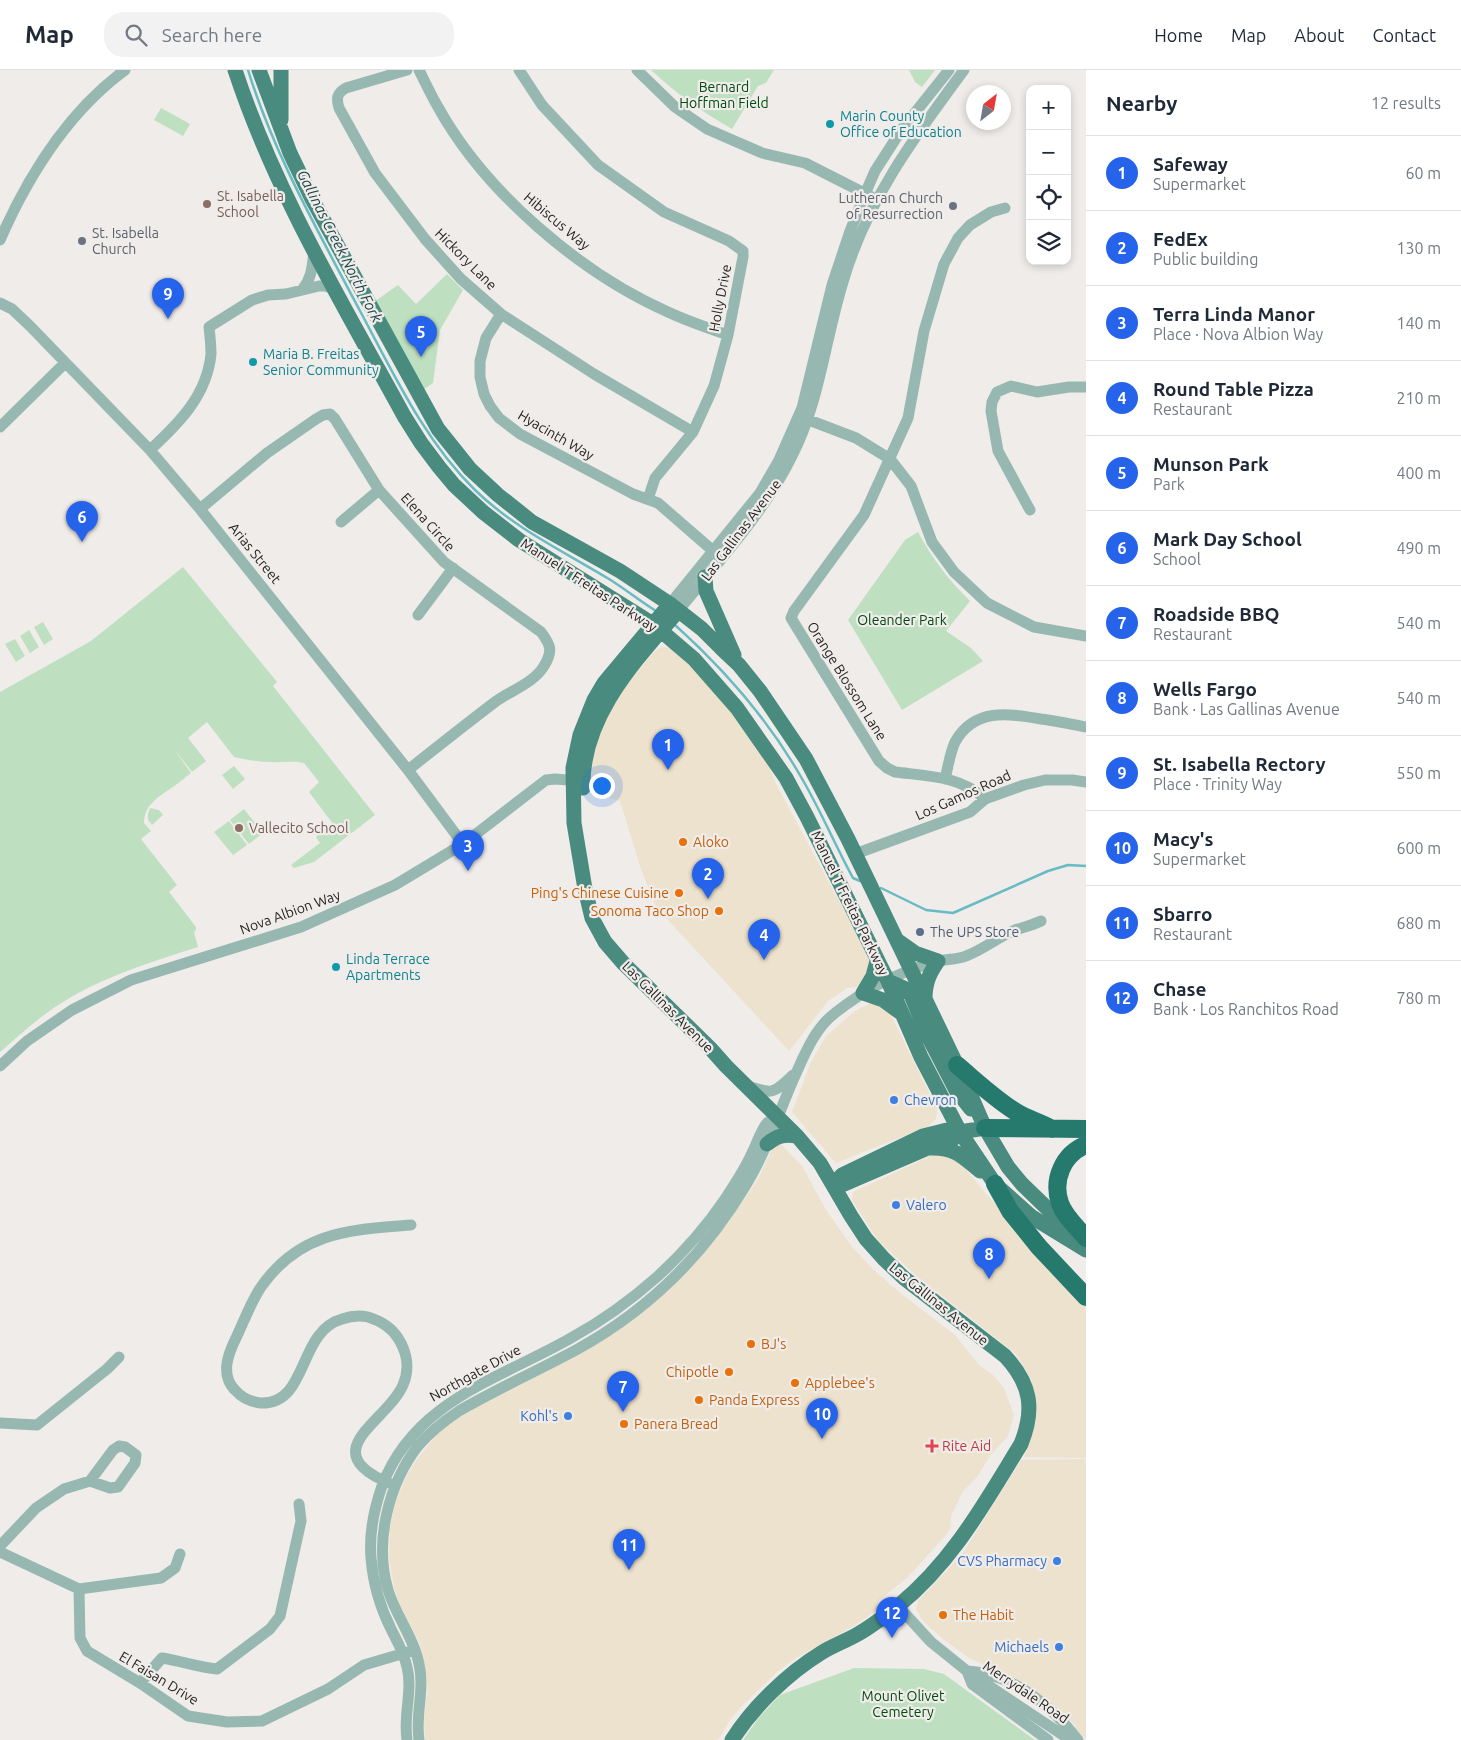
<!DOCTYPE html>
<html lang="en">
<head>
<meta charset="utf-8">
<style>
	body { margin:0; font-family:Ubuntu,sans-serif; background:#f2f2f3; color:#1f2937 }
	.controls { position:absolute; right:15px; top:15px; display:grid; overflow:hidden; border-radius:10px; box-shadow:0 2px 8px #0003 }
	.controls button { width:45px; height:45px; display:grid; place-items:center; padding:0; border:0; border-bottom:1px solid #e0e1e3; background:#fff; color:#1f2937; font:25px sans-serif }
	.compass { position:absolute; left:966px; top:15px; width:45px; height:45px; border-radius:50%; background:#fff; box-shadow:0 2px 8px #0003; rotate:31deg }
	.you { position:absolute; left:601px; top:715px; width:18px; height:18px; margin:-12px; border:4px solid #fff; border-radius:50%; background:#1a73e8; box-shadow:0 0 0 8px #1a73e833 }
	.badge { display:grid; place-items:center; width:32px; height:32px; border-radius:50%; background:#2563eb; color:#fff; font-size:16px; font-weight:700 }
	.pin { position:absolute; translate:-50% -41px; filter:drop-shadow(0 1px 2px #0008) }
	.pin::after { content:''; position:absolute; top:26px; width:18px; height:15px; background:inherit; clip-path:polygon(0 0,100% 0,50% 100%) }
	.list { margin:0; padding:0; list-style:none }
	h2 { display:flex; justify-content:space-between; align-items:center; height:65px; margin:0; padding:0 20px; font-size:21px }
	h2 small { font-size:16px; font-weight:400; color:#747a83 }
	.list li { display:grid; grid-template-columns:32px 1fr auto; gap:15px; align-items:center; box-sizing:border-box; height:75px; padding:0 20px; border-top:1px solid #e0e1e3 }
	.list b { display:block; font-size:19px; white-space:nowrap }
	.list p { margin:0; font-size:16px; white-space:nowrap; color:#747a83 }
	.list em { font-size:16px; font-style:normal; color:#747a83 }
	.icon { flex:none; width:28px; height:28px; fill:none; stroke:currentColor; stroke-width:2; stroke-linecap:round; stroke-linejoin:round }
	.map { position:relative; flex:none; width:1086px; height:1670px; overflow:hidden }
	header { display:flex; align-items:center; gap:30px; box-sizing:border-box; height:70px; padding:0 25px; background:#fff; border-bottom:1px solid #e0e1e3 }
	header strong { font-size:24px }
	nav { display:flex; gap:28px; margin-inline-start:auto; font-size:18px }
	.search { width:350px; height:45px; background:#f2f2f3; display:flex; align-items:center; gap:12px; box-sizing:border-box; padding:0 18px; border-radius:20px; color:#747a83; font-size:19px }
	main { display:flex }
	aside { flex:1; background:#fff }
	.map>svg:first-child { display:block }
	.commercial { fill:#ede2cd }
	.green { fill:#bfe0c0 }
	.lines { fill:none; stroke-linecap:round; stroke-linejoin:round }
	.stream { stroke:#67bbc2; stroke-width:2.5 }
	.minor { stroke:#97b8b1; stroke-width:11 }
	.major { stroke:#498b7f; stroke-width:15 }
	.highway { stroke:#257a6d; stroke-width:18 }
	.minor-bridge { stroke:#97b8b1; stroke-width:11 }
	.culture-dot { fill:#0f9aa8; stroke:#efecea; stroke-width:2 }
	.education-dot { fill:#8d6e63; stroke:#efecea; stroke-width:2 }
	.worship-dot { fill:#6b7280; stroke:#efecea; stroke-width:2 }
	.food-dot { fill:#e8710a; stroke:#efecea; stroke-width:2 }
	.service-dot { fill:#5c6f8a; stroke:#efecea; stroke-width:2 }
	.shop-dot { fill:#3f7fe0; stroke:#efecea; stroke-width:2 }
	.health-dot { fill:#e0444e; stroke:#efecea; stroke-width:2 }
	.labels { text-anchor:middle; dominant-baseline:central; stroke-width:4.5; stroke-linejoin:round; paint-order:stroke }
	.park-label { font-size:14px; fill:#004b10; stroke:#efecea }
	.culture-label { font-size:14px; fill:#0d838f; stroke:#efecea; text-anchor:start }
	.education-label { font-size:14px; fill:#785e54; stroke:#efecea; text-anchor:start }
	.worship-label { font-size:14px; fill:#5b616d; stroke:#efecea; text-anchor:end }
	.street-label { font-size:14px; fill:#262524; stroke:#efecea }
	.food-label { font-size:14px; fill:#c56008; stroke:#efecea; text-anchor:start }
	.service-label { font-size:14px; fill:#4e5e75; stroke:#efecea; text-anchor:start }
	.shop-label { font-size:14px; fill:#366cbe; stroke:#efecea; text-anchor:end }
	.health-label { font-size:14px; fill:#be3a42; stroke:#efecea; text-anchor:start }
	.water-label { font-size:15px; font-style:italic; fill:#1d4548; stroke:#efecea }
</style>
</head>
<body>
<header>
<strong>Map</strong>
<div class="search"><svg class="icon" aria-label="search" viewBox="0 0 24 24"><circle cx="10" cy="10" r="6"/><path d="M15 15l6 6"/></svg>Search here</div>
<nav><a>Home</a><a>Map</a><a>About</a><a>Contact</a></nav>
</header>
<main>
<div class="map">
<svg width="1086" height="1670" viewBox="0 0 1086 1670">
	<rect width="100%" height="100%" fill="#efecea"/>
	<path class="commercial" d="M 661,577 L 671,578 L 701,606 L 730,641 L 768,694 L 775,712 L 862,874 L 871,896 L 865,912 L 857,917 L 847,918 L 828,931 L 789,981 L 656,837 L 641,799 L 620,731 L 589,722 L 588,702 L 593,672 L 614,629 L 654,582 Z
		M 872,932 L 890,943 L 937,1039 L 936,1049 L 929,1056 L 836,1093 L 792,1042 L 811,992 L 826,966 L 855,941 Z
		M 779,1072 L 802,1096 L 826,1140 L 853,1178 L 874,1200 L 899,1222 L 955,1265 L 979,1295 L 993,1305 L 1004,1318 L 1014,1345 L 1008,1366 L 990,1386 L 977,1407 L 963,1421 L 951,1446 L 950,1458 L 947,1464 L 908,1507 L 878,1531 L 877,1540 L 854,1556 L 796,1588 L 777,1602 L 743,1635 L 731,1649 L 718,1670 L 425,1670 L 424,1649 L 428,1620 L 424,1590 L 419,1572 L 400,1535 L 394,1518 L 389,1487 L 390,1459 L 395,1433 L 407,1405 L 415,1392 L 435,1367 L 448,1355 L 474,1339 L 579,1284 L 633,1249 L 670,1218 L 697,1191 L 728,1153 L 758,1109 L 774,1075 Z
		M 937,1083 L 956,1087 L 982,1119 L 1086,1237 L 1086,1388 L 1024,1387 L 1035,1347 L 1032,1311 L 1016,1284 L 918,1207 L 879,1172 L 852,1130 L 853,1122 Z
		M 1086,1389 L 1086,1668 L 1074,1660 L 1076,1656 L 1064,1644 L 1016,1609 L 969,1588 L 943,1569 L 922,1550 L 916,1539 L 918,1531 L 963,1483 L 1021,1390 Z"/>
	<path class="green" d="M 651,0 L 774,0 L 766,13 L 758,16 L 732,59 C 701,41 678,25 651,0 Z
		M 909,0 L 935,0 L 922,17 L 915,12 Z
		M 161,38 L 190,54 L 183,66 L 154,50 Z
		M 447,204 L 463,220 L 440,260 L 433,313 L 423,320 L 374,232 L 398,215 L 416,234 Z
		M 918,462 C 933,490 948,509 970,531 L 946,561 L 971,578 L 983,591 L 902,640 L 848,550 L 905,470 Z
		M 183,497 L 277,612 L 273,616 L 375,745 L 314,792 L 294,798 L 291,795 L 320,773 L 316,767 L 333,754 L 309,722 L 319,712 L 304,693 C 292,690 282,693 271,692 C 259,692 247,690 234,687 L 207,652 L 188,668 L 206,691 L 192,702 L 174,679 L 191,703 L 177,714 L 158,690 L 177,714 C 162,725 144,733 144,753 L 151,761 L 141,769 L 177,815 L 169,822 L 196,857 L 196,860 L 194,862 L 198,877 C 151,892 105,906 63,932 C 40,946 21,964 0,982 L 0,622 L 91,571 Z
		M 43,552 L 53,569 L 44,575 L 34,557 Z
		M 29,560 L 39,577 L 30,583 L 20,566 Z
		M 15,569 L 25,586 L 16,592 L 5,574 Z
		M 234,696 L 245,709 L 233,719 L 222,705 Z
		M 150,738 L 159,740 L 163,745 L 152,755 L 148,750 L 148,744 Z
		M 244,739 L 263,763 L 249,774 L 230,750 Z
		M 229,751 L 247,775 L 233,785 L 214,762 Z
		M 854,1598 L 924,1599 L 944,1604 L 1035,1670 L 743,1670 L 760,1646 L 780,1625 Z"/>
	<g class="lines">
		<path class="stream" d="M 248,0 C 274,84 318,161 359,239 C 393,302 423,369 475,420 C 514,458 563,481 609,509 C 625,519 640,531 656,541
			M 675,555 C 725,600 768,649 801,707 C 820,739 835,775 853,808 L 860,811
			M 881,818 L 926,840 L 953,843 L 1048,801 L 1068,795 L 1086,796"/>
		<path class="minor" d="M 407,0 L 346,18 C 337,23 336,28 339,38 L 375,103 L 425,169 L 461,209 L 501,244 L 594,304 L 693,362
			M 419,0 C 425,12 431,25 438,37 C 485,122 580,203 668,242 C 687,251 708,258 728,265
			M 519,0 L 542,35 L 598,95 L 664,142 L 729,171 L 743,181 L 743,187 L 728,265 L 714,316 L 693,362 L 655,408 L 648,429
			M 637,0 L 675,37 L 707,59 L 762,83 L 805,93 L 870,126
			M 0,170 C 28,106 68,42 125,0
			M 302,220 C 312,208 312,197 314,181
			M 0,233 L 12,239 L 30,256 L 150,380 L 200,439 L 408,700 L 463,774
			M 501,244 L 486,268 L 480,291 L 480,307 L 484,324 L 490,336 L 499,348 L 520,364 L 633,424 L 658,433 L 719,486
			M 801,347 L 856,368 L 890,389 L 911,416 L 932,472 L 954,502 L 987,533 L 1034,557 L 1086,566
			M 0,357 L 65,293
			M 150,380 C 178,354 207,326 211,284 C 211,275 210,266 209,257 L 252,230 L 268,225 L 286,224 L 319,216 L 325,216 L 335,219
			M 200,439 L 267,383 L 316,349 L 323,345 L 330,344 L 335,349 L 379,420 L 444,492 L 541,562 C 551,575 553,581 544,596 C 534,613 510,621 495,632 C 466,654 437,677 408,700
			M 1030,440 L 998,381 L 991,341 L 992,332 L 997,322 L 1011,316 L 1037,322 L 1069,317 L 1086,317
			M 341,452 L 379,420
			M 670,534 L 760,423 L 779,390 L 802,338 L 832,215 L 850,161 L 865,124 L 875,101 L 902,59 L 949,0
			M 678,541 C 719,491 764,443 792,386 C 820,331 825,270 843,212 C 866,132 915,66 964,0
			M 418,545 L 453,498
			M 945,709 C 948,697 950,683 955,672 C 974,638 1008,643 1041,649 C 1056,651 1071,654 1086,657
			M 985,729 C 961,706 927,706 895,702 L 887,698 L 879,691 L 791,548 L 794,541 L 864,445 L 908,348 L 924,261 L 944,194 L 958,168 L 970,155 L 991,142 L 1005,138
			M 855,784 L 970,742 L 985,729 L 1024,715 L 1045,710 L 1072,710 L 1086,712
			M 0,996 L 27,971 L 72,940 L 131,910 L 301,857 L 395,815 L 463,774 L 546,710 L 555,709 L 581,711
			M 748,1016 C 773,1025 774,1023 793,1005
			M 0,1353 L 37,1355 L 107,1299 L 119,1287
			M 389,1413 C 313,1381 388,1351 403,1315 C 410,1299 407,1282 398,1268 C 391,1257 381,1251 368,1247 C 359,1245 351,1246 342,1249 C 297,1262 309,1334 261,1333 C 251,1332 242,1328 235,1320 C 220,1305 228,1284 236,1268 C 244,1251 251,1232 261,1217 C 300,1161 350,1160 411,1155
			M 0,1476 L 36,1438 L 64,1419 L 90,1411 L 110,1418 L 118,1417 L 135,1393 L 136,1385 L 125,1377 L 119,1376 L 113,1380 L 90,1411
			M 0,1482 L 79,1519 L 80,1568 L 87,1581 L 140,1613 L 188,1646 L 227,1652 L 262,1651 L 328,1619 L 364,1595 L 408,1582
			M 79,1519 L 161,1508 L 175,1498 L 180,1484
			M 898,1536 L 931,1572 L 967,1601 L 1025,1640
			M 967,1601 L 972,1614 L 1048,1670
			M 968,1601 C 1013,1604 1051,1635 1078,1670
			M 140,1613 L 162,1588 C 181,1591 198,1597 217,1599 L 270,1559 L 280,1546 L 301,1451 L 299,1434
			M 407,1670 C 403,1645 413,1621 407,1597 C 404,1583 397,1571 391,1559 C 380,1537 373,1513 371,1488 C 369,1464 374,1439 382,1416 C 414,1331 499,1309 571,1268 C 602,1251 631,1230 658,1206 C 683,1183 706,1157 725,1129 C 735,1114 745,1099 752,1083 C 757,1074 760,1061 767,1053 C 769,1051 774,1049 777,1047
			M 419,1670 C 415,1645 425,1620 419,1594 C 414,1568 396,1546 388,1520 C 374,1472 388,1415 418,1376 C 430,1362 444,1351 459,1341 C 497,1319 537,1301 576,1280 C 647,1241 705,1184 746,1115 C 766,1082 778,1045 793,1010 C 804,986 814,959 835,943 C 864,920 899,902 935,892 C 945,889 956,890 966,886 C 983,880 998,867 1015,860 C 1024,857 1033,855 1041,851"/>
		<path class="major" d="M 235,0 C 275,122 343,234 404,346 L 421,373 L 439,397 L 454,415 L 483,442 L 519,470 L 653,554 L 694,589 L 737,638 L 786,708 L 807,747 L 888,911 L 921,987 L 960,1062 L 995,1114 L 1032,1147 L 1086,1180
			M 259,0 L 290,83 L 312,129 L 438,359 L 470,399 L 498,425 L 532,452 L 620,501 L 670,534 L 702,559 L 722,579 L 739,595 L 760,621 L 806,689 L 848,769 L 965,1012 L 985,1058 L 1008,1097 L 1022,1114 L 1053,1144 L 1073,1159
			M 281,0 L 281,50
			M 705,507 L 706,521 L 734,585
			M 670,534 L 604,613 L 594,630 L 580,665 L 573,698 L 574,753 L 585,819 L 592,848 L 605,872 L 624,894 L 710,978 L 726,996 L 797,1066 L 820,1093 L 851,1146 L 866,1169 L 884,1189 L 904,1208 L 1005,1286 C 1031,1314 1035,1339 1021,1374 C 984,1434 953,1491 898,1536 C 885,1546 872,1556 858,1564 C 846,1571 832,1576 821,1583 C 787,1604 753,1637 732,1670
			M 583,718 C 581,647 635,591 678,541
			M 898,871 L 915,883 L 938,891 C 929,904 925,913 925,929
			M 877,891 L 873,906 L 863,923 L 883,930 L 901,943
			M 888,911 L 904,918 L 911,925 L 927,964 L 956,1020 L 971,1039
			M 767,1074 C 777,1066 783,1064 797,1066
			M 933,1078 C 956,1078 963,1087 980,1101
			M 844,1114 L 939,1073 L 952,1070 L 957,1065
			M 834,1115 L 842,1105 L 923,1066 L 947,1060 L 960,1062 L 985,1058"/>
		<path class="highway" d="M 957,995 C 976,1011 995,1029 1016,1042 C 1027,1049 1040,1052 1052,1059
			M 985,1058 L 1086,1059
			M 1086,1075 C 1063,1084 1052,1110 1060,1133 C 1064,1146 1077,1157 1086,1168
			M 995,1114 L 1010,1141 L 1039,1177 L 1086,1227"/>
		<path class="minor-bridge" d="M 1025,1640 L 1069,1669"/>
	</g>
	<g class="culture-dot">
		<circle cx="830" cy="54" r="5"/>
		<circle cx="253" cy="292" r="5"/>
		<circle cx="336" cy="897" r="5"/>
	</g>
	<g class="education-dot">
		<circle cx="207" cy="134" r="5"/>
		<circle cx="239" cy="758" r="5"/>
	</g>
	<g class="worship-dot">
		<circle cx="953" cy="136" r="5"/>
		<circle cx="82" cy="171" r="5"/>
	</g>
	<g class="food-dot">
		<circle cx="683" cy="772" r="5"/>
		<circle cx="679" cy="823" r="5"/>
		<circle cx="719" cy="841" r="5"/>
		<circle cx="751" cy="1274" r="5"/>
		<circle cx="729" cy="1302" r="5"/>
		<circle cx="795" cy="1313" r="5"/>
		<circle cx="699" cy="1330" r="5"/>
		<circle cx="624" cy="1354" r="5"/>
		<circle cx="943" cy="1545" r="5"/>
	</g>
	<circle class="service-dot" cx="920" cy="862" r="5"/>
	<g class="shop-dot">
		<circle cx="894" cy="1030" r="5"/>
		<circle cx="896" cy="1135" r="5"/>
		<circle cx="568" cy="1346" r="5"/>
		<circle cx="1057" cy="1491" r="5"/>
		<circle cx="1059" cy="1577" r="5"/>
	</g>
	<path class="health-dot" d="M929.5 1368.5h5v5h5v5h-5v5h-5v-5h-5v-5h5z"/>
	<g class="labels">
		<g class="park-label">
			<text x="724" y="17">Bernard<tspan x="724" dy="16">Hoffman Field</tspan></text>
			<text x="902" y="550">Oleander Park</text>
			<text x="903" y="1626">Mount Olivet<tspan x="903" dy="16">Cemetery</tspan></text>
		</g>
		<g class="culture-label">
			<text x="840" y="46">Marin County<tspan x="840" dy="16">Office of Education</tspan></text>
			<text x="263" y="284">Maria B. Freitas<tspan x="263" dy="16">Senior Community</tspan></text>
			<text x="346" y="889">Linda Terrace<tspan x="346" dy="16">Apartments</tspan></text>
		</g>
		<g class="education-label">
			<text x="217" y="126">St. Isabella<tspan x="217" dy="16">School</tspan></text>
			<text x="249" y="758">Vallecito School</text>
		</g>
		<g class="worship-label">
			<text x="943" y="128">Lutheran Church<tspan x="943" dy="16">of Resurrection</tspan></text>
			<text x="92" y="163" text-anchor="start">St. Isabella<tspan x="92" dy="16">Church</tspan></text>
		</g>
		<g class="street-label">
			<text transform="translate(557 151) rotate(40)">Hibiscus Way</text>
			<text transform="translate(466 189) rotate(45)">Hickory Lane</text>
			<text transform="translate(720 228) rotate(-79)">Holly Drive</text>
			<text transform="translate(556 365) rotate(30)">Hyacinth Way</text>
			<text transform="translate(428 452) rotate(48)">Elena Circle</text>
			<text transform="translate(741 460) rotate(-53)">Las Gallinas Avenue</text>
			<text transform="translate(255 483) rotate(51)">Arias Street</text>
			<text transform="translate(589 515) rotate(33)">Manuel T Freitas Parkway</text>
			<text transform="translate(847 611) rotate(58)">Orange Blossom Lane</text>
			<text transform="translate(963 725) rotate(-24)">Los Gamos Road</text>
			<text transform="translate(850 833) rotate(64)">Manuel T Freitas Parkway</text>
			<text transform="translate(290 842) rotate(-20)">Nova Albion Way</text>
			<text transform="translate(668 937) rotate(45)">Las Gallinas Avenue</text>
			<text transform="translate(939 1234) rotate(39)">Las Gallinas Avenue</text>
			<text transform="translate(475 1303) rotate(-29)">Northgate Drive</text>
			<text transform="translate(159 1608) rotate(31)">El Faisan Drive</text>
			<text transform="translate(1026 1622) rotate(34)">Merrydale Road</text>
		</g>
		<g class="food-label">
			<text x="693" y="772">Aloko</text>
			<text x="669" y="823" text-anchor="end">Ping's Chinese Cuisine</text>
			<text x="709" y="841" text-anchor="end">Sonoma Taco Shop</text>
			<text x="761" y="1274">BJ's</text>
			<text x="719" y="1302" text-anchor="end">Chipotle</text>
			<text x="805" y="1313">Applebee's</text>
			<text x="709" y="1330">Panda Express</text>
			<text x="634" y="1354">Panera Bread</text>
			<text x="953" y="1545">The Habit</text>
		</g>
		<g class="service-label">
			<text x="930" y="862">The UPS Store</text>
		</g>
		<g class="shop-label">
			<text x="904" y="1030" text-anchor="start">Chevron</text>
			<text x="906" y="1135" text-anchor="start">Valero</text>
			<text x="558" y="1346">Kohl's</text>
			<text x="1047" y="1491">CVS Pharmacy</text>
			<text x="1049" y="1577">Michaels</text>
		</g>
		<g class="health-label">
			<text x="942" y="1376">Rite Aid</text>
		</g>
		<g class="water-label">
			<text transform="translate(340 176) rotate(63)">Gallinas Creek North Fork</text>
		</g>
	</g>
</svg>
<div class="controls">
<button>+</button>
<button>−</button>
<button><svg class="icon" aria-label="locate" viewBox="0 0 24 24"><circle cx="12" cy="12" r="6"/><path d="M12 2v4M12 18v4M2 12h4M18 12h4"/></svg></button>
<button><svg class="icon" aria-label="layers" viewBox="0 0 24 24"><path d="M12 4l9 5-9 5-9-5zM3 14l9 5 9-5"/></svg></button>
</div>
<svg class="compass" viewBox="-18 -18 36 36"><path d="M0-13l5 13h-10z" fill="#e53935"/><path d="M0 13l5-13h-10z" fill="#747a83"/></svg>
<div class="you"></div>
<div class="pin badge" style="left:668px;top:700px">1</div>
<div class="pin badge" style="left:708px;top:829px">2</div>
<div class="pin badge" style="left:468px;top:801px">3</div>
<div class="pin badge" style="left:764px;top:890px">4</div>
<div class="pin badge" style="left:421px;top:287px">5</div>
<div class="pin badge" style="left:82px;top:472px">6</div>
<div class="pin badge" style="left:623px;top:1342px">7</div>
<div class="pin badge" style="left:989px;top:1209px">8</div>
<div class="pin badge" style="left:168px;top:249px">9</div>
<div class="pin badge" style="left:822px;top:1369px">10</div>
<div class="pin badge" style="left:629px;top:1500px">11</div>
<div class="pin badge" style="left:892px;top:1568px">12</div>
</div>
<aside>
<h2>Nearby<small>12 results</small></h2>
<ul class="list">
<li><span class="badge">1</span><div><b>Safeway</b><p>Supermarket</p></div><em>60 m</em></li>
<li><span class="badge">2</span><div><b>FedEx</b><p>Public building</p></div><em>130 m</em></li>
<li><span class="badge">3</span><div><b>Terra Linda Manor</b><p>Place · Nova Albion Way</p></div><em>140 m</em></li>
<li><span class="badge">4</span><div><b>Round Table Pizza</b><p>Restaurant</p></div><em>210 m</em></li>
<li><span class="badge">5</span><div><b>Munson Park</b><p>Park</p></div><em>400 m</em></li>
<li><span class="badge">6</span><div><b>Mark Day School</b><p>School</p></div><em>490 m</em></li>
<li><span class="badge">7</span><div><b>Roadside BBQ</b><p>Restaurant</p></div><em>540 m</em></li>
<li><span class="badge">8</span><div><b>Wells Fargo</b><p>Bank · Las Gallinas Avenue</p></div><em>540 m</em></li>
<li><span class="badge">9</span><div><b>St. Isabella Rectory</b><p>Place · Trinity Way</p></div><em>550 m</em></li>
<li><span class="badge">10</span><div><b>Macy's</b><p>Supermarket</p></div><em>600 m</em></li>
<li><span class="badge">11</span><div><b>Sbarro</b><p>Restaurant</p></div><em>680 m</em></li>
<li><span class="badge">12</span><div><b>Chase</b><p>Bank · Los Ranchitos Road</p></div><em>780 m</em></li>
</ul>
</aside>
</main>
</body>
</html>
